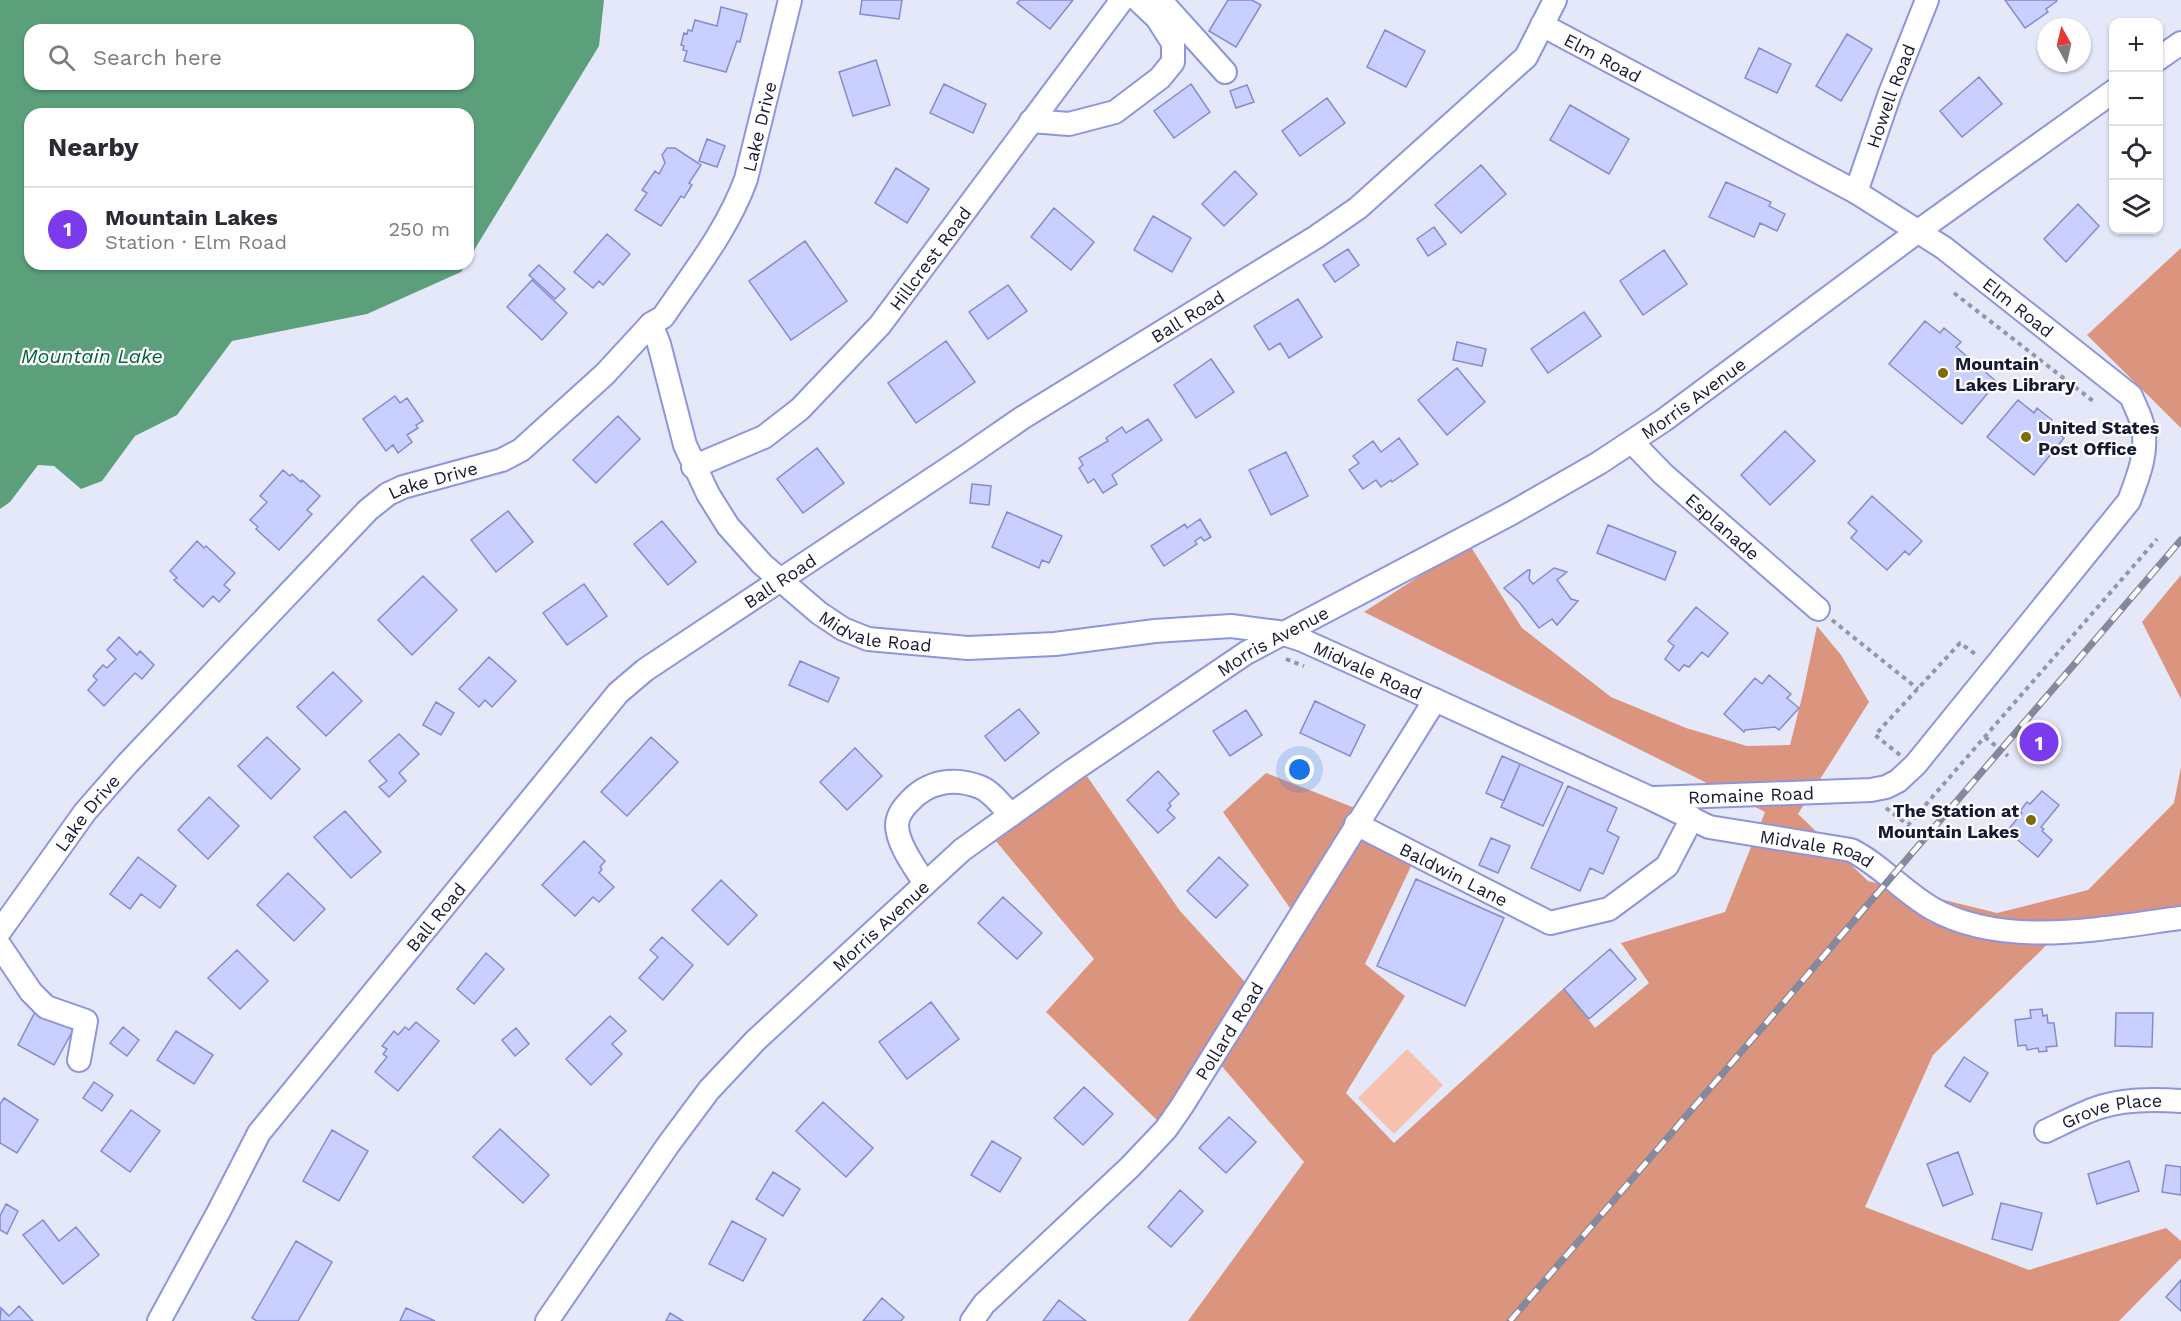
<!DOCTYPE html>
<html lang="en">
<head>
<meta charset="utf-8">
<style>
	body { margin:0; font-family:"Work Sans",sans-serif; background:#f7f7f7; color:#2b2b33 }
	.controls { position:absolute; right:18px; top:18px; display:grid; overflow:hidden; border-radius:12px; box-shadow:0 2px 4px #0004 }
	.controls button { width:54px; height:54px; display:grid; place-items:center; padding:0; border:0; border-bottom:2px solid #e1e1e2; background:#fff; color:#2b2b33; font:30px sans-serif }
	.compass { position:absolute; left:2037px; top:18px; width:54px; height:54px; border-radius:50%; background:#fff; box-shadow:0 2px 4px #0004; rotate:352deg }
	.you { position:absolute; left:1300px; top:770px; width:21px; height:21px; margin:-15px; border:4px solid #fff; border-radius:50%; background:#1a73e8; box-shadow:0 0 0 9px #1a73e833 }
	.badge { display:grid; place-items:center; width:39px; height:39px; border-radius:50%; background:#7c3aed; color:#fff; font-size:20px; font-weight:700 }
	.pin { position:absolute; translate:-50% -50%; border:3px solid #fff; box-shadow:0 2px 6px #0006 }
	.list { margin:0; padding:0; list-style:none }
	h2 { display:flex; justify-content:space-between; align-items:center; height:78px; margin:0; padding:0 24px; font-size:26px }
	h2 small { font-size:20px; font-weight:400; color:#7c7c81 }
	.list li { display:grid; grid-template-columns:39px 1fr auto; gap:18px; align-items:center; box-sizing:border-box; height:84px; padding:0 24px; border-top:2px solid #e1e1e2 }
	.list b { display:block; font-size:22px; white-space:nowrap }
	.list p { margin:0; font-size:20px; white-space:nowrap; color:#7c7c81 }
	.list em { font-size:20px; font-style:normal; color:#7c7c81 }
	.icon { flex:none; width:33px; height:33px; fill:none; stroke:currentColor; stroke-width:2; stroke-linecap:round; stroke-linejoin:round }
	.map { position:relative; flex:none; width:2181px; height:1321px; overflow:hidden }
	.search { position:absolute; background:#fff; box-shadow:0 2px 4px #0004; left:24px; top:24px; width:450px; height:66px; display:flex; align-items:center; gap:15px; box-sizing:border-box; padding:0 21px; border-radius:18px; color:#7c7c81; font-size:22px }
	.panel { position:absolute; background:#fff; box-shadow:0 2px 4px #0004; left:24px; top:108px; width:450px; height:162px; border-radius:18px }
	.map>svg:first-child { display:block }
	.green { fill:#f7c1af }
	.forest { fill:#db957e }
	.water { fill:#5ba07b; fill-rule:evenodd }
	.building { fill:#c9cffe; stroke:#848bd3; stroke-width:1.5 }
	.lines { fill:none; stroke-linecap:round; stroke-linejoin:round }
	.minor-casing { stroke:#8e95df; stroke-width:26 }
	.path { stroke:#9396ab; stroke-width:4; stroke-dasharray:4.5 4.5; stroke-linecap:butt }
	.minor { stroke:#fff; stroke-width:22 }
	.rail-casing { stroke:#86889e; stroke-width:7 }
	.rail { stroke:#fff; stroke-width:4.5; stroke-dasharray:14; stroke-linecap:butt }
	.poi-dot { fill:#7b6c05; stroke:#fff; stroke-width:2 }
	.labels { text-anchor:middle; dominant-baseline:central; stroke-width:4.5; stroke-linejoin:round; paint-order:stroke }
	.street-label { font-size:18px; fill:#161834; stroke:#fff }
	.poi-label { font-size:18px; font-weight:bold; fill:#161834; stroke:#fff; text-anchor:start }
	.water-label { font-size:20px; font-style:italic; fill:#055f3c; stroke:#fff }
</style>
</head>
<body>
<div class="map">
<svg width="2181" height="1321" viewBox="0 0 2181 1321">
	<rect width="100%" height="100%" fill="#e5e8f8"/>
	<path class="green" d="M 1407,1049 L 1443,1085 L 1394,1134 L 1358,1098 Z"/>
	<path class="forest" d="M 2181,248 L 2181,428 L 2087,335 Z
		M 1469,544 L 1522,628 L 1611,697 L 1686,728 L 1747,746 L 1790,745 L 1803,693 L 1817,626 L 1841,655 L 1869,702 L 1798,814 L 1868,881 L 1997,913 L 2088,890 L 2174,803 L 2181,767 L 2181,918 L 2056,936 L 1933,1055 L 1865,1207 L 2029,1270 L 2166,1228 L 2181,1241 L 2181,1258 L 2119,1321 L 1188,1321 L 1304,1162 L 1214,1057 L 1166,1129 L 1046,1012 L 1094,959 L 990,834 L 1080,766 L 1180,911 L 1255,993 L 1299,921 L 1223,812 L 1266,773 L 1370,814 L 1357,833 L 1412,864 L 1365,964 L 1405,996 L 1346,1093 L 1394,1143 L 1564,988 L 1595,1028 L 1649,983 L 1621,943 L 1725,912 L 1765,812 L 1364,612 Z
		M 2181,575 L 2181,699 L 2142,622 Z"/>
	<path class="water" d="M 0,0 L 604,0 L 599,46 L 468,260 L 468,114 L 30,114 L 30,264 L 466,264 L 461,272 L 367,314 L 232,341 L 177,415 L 135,436 L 102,481 L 81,489 L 54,466 L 38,465 L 10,502 L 0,509 ZM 30,30 L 468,30 L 468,84 L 30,84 Z"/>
	<path class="building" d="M 862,0 L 902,0 L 899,19 L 860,14 Z
		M 1020,0 L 1073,0 L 1050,29 L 1017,3 Z
		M 1228,0 L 1252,0 L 1261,5 L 1236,47 L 1209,31 Z
		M 2005,0 L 2056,0 L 2057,1 L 2046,9 L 2048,12 L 2025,28 Z
		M 721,7 L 747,14 L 740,42 L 737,41 L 726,72 L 684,61 L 687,51 L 683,50 L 684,46 L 681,45 L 684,33 L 687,34 L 688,30 L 692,31 L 695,20 L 717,26 Z
		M 1385,30 L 1425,51 L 1406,87 L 1367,67 Z
		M 1847,34 L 1872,49 L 1841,101 L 1816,86 Z
		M 1759,48 L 1791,64 L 1777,93 L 1745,78 Z
		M 876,60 L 890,105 L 853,116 L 839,72 Z
		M 1979,77 L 2002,104 L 1962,137 L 1940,111 Z
		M 944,84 L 986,104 L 973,133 L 930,113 Z
		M 1191,84 L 1210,112 L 1174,138 L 1154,111 Z
		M 1247,85 L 1254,102 L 1236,108 L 1230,91 Z
		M 1327,98 L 1345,123 L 1300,156 L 1282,131 Z
		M 1570,105 L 1629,139 L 1609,174 L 1550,140 Z
		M 707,139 L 725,146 L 717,167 L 699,161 Z
		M 667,148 L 675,148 L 701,165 L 689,183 L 692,185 L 684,198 L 681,196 L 661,226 L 635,210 L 647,193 L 642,190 L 655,171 L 659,174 L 665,163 L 662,155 Z
		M 1481,165 L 1506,194 L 1461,233 L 1435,205 Z
		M 896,168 L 929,189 L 907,223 L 875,203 Z
		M 1235,171 L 1257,194 L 1224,226 L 1202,204 Z
		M 1726,182 L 1771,202 L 1769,206 L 1785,214 L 1777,231 L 1760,223 L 1754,237 L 1709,217 Z
		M 2078,204 L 2099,226 L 2066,262 L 2044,239 Z
		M 1054,208 L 1094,242 L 1071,270 L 1031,237 Z
		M 1153,216 L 1191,238 L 1172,272 L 1134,250 Z
		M 1434,227 L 1446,244 L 1428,256 L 1417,239 Z
		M 607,234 L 630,254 L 603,285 L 599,281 L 593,288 L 574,272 Z
		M 805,241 L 847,301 L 791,340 L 749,281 Z
		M 1348,249 L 1359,265 L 1335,282 L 1323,265 Z
		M 1664,250 L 1687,284 L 1643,315 L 1620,281 Z
		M 539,265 L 565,289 L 555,299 L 529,275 Z
		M 532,280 L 567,313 L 542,340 L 507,307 Z
		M 1008,285 L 1027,311 L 988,339 L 969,312 Z
		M 1298,299 L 1322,337 L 1289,358 L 1280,343 L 1269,350 L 1254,326 Z
		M 1584,312 L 1601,336 L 1548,373 L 1531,349 Z
		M 1925,321 L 1940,333 L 1944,328 L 1961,342 L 1956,347 L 1997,382 L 1962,424 L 1889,364 Z
		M 946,341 L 975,382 L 916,423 L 888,383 Z
		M 1457,342 L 1486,349 L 1482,366 L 1453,360 Z
		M 1211,359 L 1234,392 L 1196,418 L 1174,385 Z
		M 1457,368 L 1485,402 L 1447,435 L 1418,400 Z
		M 395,396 L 400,403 L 407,398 L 423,421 L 416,425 L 418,428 L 407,435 L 412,442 L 398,453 L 393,445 L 386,451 L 363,419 Z
		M 2018,400 L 2034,413 L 2037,408 L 2052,420 L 2048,425 L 2064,438 L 2034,475 L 1987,437 Z
		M 618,416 L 640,439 L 596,483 L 573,460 Z
		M 1148,419 L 1162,440 L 1112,475 L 1117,484 L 1103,493 L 1094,479 L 1088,483 L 1079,468 L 1083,465 L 1079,458 L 1108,441 L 1106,438 L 1122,427 L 1126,433 Z
		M 1785,431 L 1815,461 L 1770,505 L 1741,475 Z
		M 1399,438 L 1418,464 L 1392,482 L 1391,480 L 1381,487 L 1376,480 L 1363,489 L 1349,470 L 1359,463 L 1353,456 L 1373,441 L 1381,452 Z
		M 817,448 L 844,483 L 803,513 L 777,479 Z
		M 1286,452 L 1308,496 L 1271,515 L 1249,470 Z
		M 283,470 L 290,476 L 292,474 L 301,482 L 302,480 L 320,496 L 307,510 L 312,514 L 279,550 L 256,529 L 258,527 L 250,520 L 267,502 L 260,496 Z
		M 972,484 L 991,486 L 989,505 L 970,503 Z
		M 1872,496 L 1922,541 L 1909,555 L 1905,551 L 1887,570 L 1851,538 L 1857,531 L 1848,523 Z
		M 508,511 L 533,542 L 496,572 L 471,540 Z
		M 1007,512 L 1062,536 L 1049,563 L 1042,560 L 1039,568 L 992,547 Z
		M 1200,519 L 1211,537 L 1204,541 L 1201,537 L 1195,541 L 1197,544 L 1164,566 L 1151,546 L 1185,524 L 1187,528 Z
		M 662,521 L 696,562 L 668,585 L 634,544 Z
		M 1608,525 L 1676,552 L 1665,580 L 1597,553 Z
		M 197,541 L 204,548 L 206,546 L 235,573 L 224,585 L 230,590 L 219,602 L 213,596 L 203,607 L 174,580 L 177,578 L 170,571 Z
		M 1554,568 L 1567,572 L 1557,580 L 1571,599 L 1578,601 L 1557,625 L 1552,619 L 1539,628 L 1520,603 L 1504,588 L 1528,570 L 1530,570 L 1529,579 L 1533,584 Z
		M 423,576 L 457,610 L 412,655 L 378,620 Z
		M 584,584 L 607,616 L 567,645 L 543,613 Z
		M 1696,607 L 1728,633 L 1708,657 L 1702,652 L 1689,667 L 1684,665 L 1679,671 L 1665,659 L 1674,646 L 1668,641 Z
		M 119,637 L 137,655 L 140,651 L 154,665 L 142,679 L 135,673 L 104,706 L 88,690 L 97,680 L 93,676 L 103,665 L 107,668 L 116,659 L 107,650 Z
		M 489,657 L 516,681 L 492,707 L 485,700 L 479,707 L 459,689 Z
		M 800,661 L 839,678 L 828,702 L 789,685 Z
		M 333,672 L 362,701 L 326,736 L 297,707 Z
		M 1769,675 L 1791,694 L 1787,698 L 1799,708 L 1779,730 L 1775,727 L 1745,730 L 1744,732 L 1724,714 L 1755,678 L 1762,684 Z
		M 1315,701 L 1365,725 L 1350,756 L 1300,733 Z
		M 436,702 L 454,713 L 441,735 L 423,725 Z
		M 1019,709 L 1039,733 L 1005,761 L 985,736 Z
		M 1246,710 L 1262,735 L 1230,756 L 1213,731 Z
		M 399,734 L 419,754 L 399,773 L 406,781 L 389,797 L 379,787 L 387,781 L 369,761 Z
		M 267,737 L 300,769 L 271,799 L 238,766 Z
		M 651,737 L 678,762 L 627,816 L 601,792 Z
		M 855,748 L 882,776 L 847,810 L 820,782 Z
		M 1502,756 L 1520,764 L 1504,801 L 1486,793 Z
		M 1520,764 L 1563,783 L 1543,826 L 1501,807 Z
		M 1158,771 L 1179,794 L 1169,803 L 1171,806 L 1167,810 L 1175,818 L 1158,833 L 1127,800 Z
		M 1568,786 L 1617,808 L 1607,831 L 1619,837 L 1603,874 L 1590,868 L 1580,891 L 1531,868 Z
		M 2042,791 L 2059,805 L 2041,827 L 2044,829 L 2042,831 L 2052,840 L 2038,857 L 2007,831 L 2022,813 L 2020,811 L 2027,802 L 2030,804 Z
		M 209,797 L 239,826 L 208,859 L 178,830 Z
		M 345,811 L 381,852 L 351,878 L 314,837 Z
		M 1491,838 L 1510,846 L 1498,873 L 1479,865 Z
		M 584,841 L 605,861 L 600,867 L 602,869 L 599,873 L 614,887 L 599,902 L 593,897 L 575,916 L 542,885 Z
		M 138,857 L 176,886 L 160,908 L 141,894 L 130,909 L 110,894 Z
		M 1219,857 L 1248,885 L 1216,918 L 1187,891 Z
		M 288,873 L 325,909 L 294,941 L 257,905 Z
		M 1416,879 L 1504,918 L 1465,1006 L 1377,966 Z
		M 721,880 L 757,915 L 728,945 L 692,910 Z
		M 1003,897 L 1042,933 L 1017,959 L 978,923 Z
		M 662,937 L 693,965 L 663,1000 L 639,978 L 658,957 L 650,950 Z
		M 1610,949 L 1636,979 L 1589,1019 L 1564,989 Z
		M 237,950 L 268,981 L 240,1009 L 208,978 Z
		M 486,953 L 504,969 L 474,1004 L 457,989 Z
		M 931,1002 L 959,1039 L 907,1079 L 879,1042 Z
		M 2042,1009 L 2043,1016 L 2047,1015 L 2048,1023 L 2054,1023 L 2057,1046 L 2046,1047 L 2047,1051 L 2039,1052 L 2038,1048 L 2027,1050 L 2026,1045 L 2018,1046 L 2015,1020 L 2031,1018 L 2030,1010 Z
		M 36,1010 L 73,1030 L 54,1065 L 18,1045 Z
		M 2116,1013 L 2153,1013 L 2152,1047 L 2115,1046 Z
		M 610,1016 L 626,1031 L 612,1044 L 622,1054 L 591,1085 L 566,1059 Z
		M 416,1022 L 439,1041 L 398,1091 L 375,1072 L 387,1057 L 383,1054 L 387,1049 L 382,1046 L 394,1031 L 398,1035 L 405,1027 L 409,1030 Z
		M 123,1027 L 139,1040 L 127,1056 L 110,1043 Z
		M 516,1028 L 529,1044 L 515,1056 L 502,1040 Z
		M 176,1031 L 213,1055 L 194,1084 L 157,1060 Z
		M 1964,1057 L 1988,1073 L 1970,1102 L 1945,1086 Z
		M 94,1082 L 113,1095 L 102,1111 L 83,1098 Z
		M 1084,1087 L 1113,1114 L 1083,1145 L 1054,1118 Z
		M 4,1098 L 38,1120 L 17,1153 L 0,1143 L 0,1104 Z
		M 823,1102 L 873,1148 L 846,1177 L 796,1131 Z
		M 131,1110 L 160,1131 L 130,1172 L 101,1151 Z
		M 1229,1117 L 1256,1142 L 1226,1173 L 1199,1148 Z
		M 500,1129 L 549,1175 L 523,1203 L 473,1157 Z
		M 332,1130 L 368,1151 L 339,1201 L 303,1181 Z
		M 992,1141 L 1021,1158 L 1000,1192 L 971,1175 Z
		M 1958,1152 L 1973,1194 L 1943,1206 L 1927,1164 Z
		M 2129,1161 L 2139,1191 L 2097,1204 L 2088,1174 Z
		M 2166,1165 L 2181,1167 L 2181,1195 L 2162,1192 Z
		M 773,1172 L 800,1189 L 783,1216 L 756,1199 Z
		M 1180,1190 L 1203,1211 L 1171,1247 L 1148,1227 Z
		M 2001,1203 L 2042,1213 L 2032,1250 L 1992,1239 Z
		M 6,1204 L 18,1211 L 7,1234 L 0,1230 L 0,1216 Z
		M 43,1220 L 59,1241 L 76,1227 L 99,1255 L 63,1284 L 23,1235 Z
		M 732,1221 L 766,1239 L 743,1281 L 709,1264 Z
		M 296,1241 L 332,1262 L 298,1321 L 257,1321 L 252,1318 Z
		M 2181,1280 L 2181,1311 L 2166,1297 Z
		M 882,1298 L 904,1317 L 901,1321 L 863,1321 Z
		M 1059,1300 L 1086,1321 L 1043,1321 Z
		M 19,1306 L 33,1321 L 0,1321 L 1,1308 L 9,1316 Z
		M 406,1308 L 435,1321 L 400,1321 Z
		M 670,1313 L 683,1321 L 666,1321 Z"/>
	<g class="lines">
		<defs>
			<g id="minor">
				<path d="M 1160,0 L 1225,72"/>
				<path id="s1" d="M 1542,25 L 1856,192 L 1944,248 L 2131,396 C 2135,406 2141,417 2143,427 C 2148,453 2138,477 2129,501 L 1916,764 L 1898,781 L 1886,787 L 1871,790 L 1654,798"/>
				<path d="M 2158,59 L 2181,43"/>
				<path d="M 1031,121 L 1069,124 L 1115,112 L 1160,78 L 1173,62 L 1173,43 L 1157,18 L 1138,0"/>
				<path id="s2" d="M 1856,192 L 1890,93 L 1927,0"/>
				<path id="s3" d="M 651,324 L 659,344 L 685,445 L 708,494 L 728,526 L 762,564 L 819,613 L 843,629 L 868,639 L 968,648 L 1055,644 L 1155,631 L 1231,626 L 1278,632 L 1302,640 L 1435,700 L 1650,798 L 1709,827 L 1851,850 C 1881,865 1903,892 1933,909 C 2005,949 2104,928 2181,918"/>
				<path id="s4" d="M 1632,442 L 1663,474 L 1818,609"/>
				<path id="s5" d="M 693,467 L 764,437 L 800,409 L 880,325 L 1122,0"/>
				<path id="s6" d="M 1356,824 L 1550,923 L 1609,909 L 1667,866 L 1692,818"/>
				<path d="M 925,884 C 916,868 898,846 897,826 C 897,817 903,808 909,802 C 928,781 954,777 980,787 C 991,791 1002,806 1011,815"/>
				<path id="s7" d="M 0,931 L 85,812 L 128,763 L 368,510 L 388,494 L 403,487 L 502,460 L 521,450 L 605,374 L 651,324 L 663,317 C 693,273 728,229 746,179 L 790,0"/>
				<path d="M 0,946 L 31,992 L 46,1007 L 86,1021 L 79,1060"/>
				<path id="s8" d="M 2046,1131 C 2063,1123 2080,1114 2097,1108 C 2122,1099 2155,1099 2181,1101"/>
				<path id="s9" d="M 159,1321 L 219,1211 L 259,1133 L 618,693 L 645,670 L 967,456 L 1022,418 L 1316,237 L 1358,208 L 1526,57 L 1555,0"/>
				<path id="s10" d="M 547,1321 L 668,1145 L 709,1090 L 756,1040 L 962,850 L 1072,771 L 1246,653 L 1510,514 L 1599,463 L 1664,420 L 1917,232 L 2114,91"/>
				<path id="s11" d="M 972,1321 L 984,1304 L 1130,1167 L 1166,1129 L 1182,1106 L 1435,700"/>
			</g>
		</defs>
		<use href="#minor" class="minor-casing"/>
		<path class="path" d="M 1954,293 L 2093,401
			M 1832,620 L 1918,689
			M 1286,659 L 1304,666
			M 1985,737 L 2008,756
			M 1900,755 L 1875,735 L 1960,643 L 1978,656
			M 1886,808 L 1908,825 L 2157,539"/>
		<use href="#minor" class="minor"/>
		<defs>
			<path id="rail" d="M 1510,1321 L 2181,540"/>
		</defs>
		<use href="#rail" class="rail-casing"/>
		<use href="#rail" class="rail"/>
	</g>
	<g class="poi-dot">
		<circle cx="1943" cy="373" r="6"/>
		<circle cx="2026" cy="437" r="6"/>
		<circle cx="2031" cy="820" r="6"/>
	</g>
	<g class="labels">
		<g class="street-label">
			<text stroke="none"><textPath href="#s1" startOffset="69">Elm Road</textPath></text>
			<text stroke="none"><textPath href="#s2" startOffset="102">Howell Road</textPath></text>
			<text stroke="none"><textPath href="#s7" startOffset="1137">Lake Drive</textPath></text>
			<text stroke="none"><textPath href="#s5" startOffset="322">Hillcrest Road</textPath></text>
			<text stroke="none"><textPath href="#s1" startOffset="555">Elm Road</textPath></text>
			<text stroke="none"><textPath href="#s9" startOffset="1464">Ball Road</textPath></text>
			<text stroke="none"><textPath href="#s10" startOffset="1492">Morris Avenue</textPath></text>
			<text stroke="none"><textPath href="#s7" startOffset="633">Lake Drive</textPath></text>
			<text stroke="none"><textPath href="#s4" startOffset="124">Esplanade</textPath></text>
			<text stroke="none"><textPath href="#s9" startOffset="978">Ball Road</textPath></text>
			<text stroke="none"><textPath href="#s3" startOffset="405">Midvale Road</textPath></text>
			<text stroke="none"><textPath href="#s10" startOffset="1006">Morris Avenue</textPath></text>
			<text stroke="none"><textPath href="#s3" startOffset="909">Midvale Road</textPath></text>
			<text transform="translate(1751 795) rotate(-2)">Romaine Road</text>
			<text stroke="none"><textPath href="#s7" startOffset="147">Lake Drive</textPath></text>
			<text stroke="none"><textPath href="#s3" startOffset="1395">Midvale Road</textPath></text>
			<text stroke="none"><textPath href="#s6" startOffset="110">Baldwin Lane</textPath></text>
			<text stroke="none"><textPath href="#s9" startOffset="492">Ball Road</textPath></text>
			<text stroke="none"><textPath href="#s10" startOffset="520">Morris Avenue</textPath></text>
			<text stroke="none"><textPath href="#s11" startOffset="390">Pollard Road</textPath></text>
			<text stroke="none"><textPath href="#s8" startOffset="70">Grove Place</textPath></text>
		</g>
		<g class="poi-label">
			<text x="1955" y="363">Mountain<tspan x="1955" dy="21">Lakes Library</tspan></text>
			<text x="2038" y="427">United States<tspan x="2038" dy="21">Post Office</tspan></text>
			<text x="2019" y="810" text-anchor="end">The Station at<tspan x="2019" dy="21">Mountain Lakes</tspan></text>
		</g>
		<g class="water-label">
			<text x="92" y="356">Mountain Lake</text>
		</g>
	</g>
</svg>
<div class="controls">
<button>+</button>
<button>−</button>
<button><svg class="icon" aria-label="locate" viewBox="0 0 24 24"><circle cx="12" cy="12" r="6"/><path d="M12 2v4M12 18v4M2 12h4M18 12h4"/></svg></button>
<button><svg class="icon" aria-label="layers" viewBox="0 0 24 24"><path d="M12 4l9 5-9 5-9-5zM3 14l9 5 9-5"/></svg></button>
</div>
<svg class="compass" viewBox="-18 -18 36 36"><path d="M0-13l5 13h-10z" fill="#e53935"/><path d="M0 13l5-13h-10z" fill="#7c7c81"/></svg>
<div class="you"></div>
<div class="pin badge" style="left:2039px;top:742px">1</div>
<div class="search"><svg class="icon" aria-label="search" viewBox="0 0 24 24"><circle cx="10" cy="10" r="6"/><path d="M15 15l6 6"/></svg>Search here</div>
<section class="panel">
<h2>Nearby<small></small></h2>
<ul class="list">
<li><span class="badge">1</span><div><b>Mountain Lakes</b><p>Station · Elm Road</p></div><em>250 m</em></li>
</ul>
</section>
</div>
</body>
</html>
